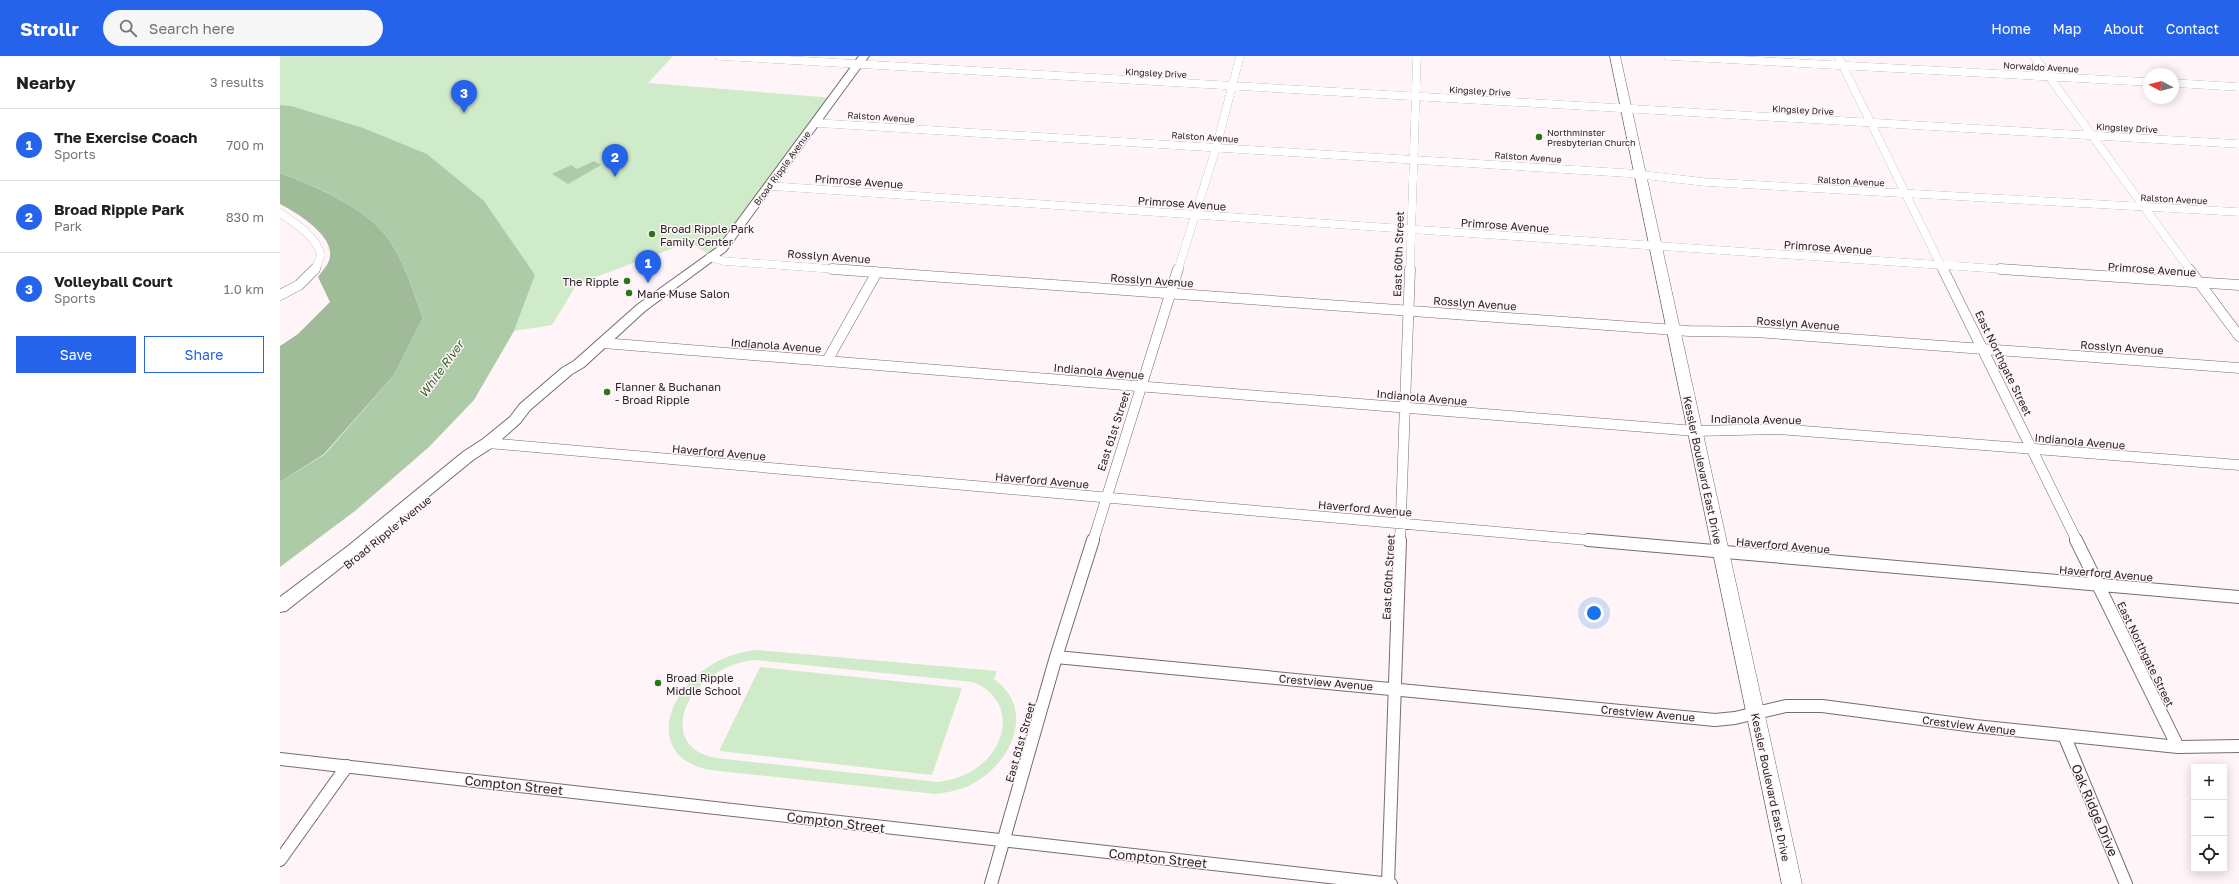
<!DOCTYPE html>
<html lang="en">
<head>
<meta charset="utf-8">
<style>
	body { margin:0; font-family:"Golos Text",sans-serif; background:#f6f6f6; color:#202124 }
	.controls { position:absolute; right:12px; bottom:12px; display:grid; overflow:hidden; border-radius:0px; box-shadow:0 2px 10px #0003 }
	.controls button { width:36px; height:36px; display:grid; place-items:center; padding:0; border:0; border-bottom:1px solid #e0e0e0; background:#fff; color:#202124; font:20px sans-serif }
	.compass { position:absolute; left:1863px; top:12px; width:36px; height:36px; border-radius:50%; background:#fff; box-shadow:0 2px 10px #0003; rotate:277deg }
	.you { position:absolute; left:1314px; top:557px; width:14px; height:14px; margin:-10px; border:3px solid #fff; border-radius:50%; background:#1a73e8; box-shadow:0 0 0 6px #1a73e833 }
	.badge { display:grid; place-items:center; width:26px; height:26px; border-radius:50%; background:#2563eb; color:#fff; font-size:13px; font-weight:700 }
	.pin { position:absolute; translate:-50% -33px; filter:drop-shadow(0 1px 2px #0008) }
	.pin::after { content:''; position:absolute; top:21px; width:14px; height:12px; background:inherit; clip-path:polygon(0 0,100% 0,50% 100%) }
	.list { margin:0; padding:0; list-style:none }
	h2 { display:flex; justify-content:space-between; align-items:center; height:52px; margin:0; padding:0 16px; font-size:17px }
	h2 small { font-size:13px; font-weight:400; color:#757577 }
	.list li { display:grid; grid-template-columns:26px 1fr auto; gap:12px; align-items:center; box-sizing:border-box; height:72px; padding:0 16px; border-top:1px solid #e0e0e0 }
	.list b { display:block; font-size:15px; white-space:nowrap }
	.list p { margin:0; font-size:13px; white-space:nowrap; color:#757577 }
	.list em { font-size:13px; font-style:normal; color:#757577 }
	.actions { display:flex; gap:8px; padding:12px 16px }
	.actions a { flex:1; padding:9px 0; border:1px solid #2563eb; border-radius:0px; text-align:center; font-size:14px; color:#2563eb }
	.actions .main { background:#2563eb; color:#fff }
	.icon { flex:none; width:22px; height:22px; fill:none; stroke:currentColor; stroke-width:2; stroke-linecap:round; stroke-linejoin:round }
	.map { position:relative; flex:none; width:1959px; height:828px; overflow:hidden }
	header { display:flex; align-items:center; gap:24px; box-sizing:border-box; height:56px; padding:0 20px; background:#2563eb; color:#fff }
	header strong { font-size:19px }
	nav { display:flex; gap:22px; margin-inline-start:auto; font-size:14px }
	.search { width:280px; height:36px; background:#f6f6f6; display:flex; align-items:center; gap:10px; box-sizing:border-box; padding:0 14px; border-radius:22px; color:#757577; font-size:15px }
	main { display:flex }
	aside { flex:1; background:#fff }
	.map>svg:first-child { display:block }
	.green { fill:#cfebc9; fill-rule:evenodd }
	.forest { fill:#9fbb98 }
	.water { fill:#aecba8 }
	.lines { fill:none; stroke-linecap:round; stroke-linejoin:round }
	.street-far2-casing { stroke:#766c6f; stroke-width:8 }
	.street-far1-casing { stroke:#766c6f; stroke-width:11 }
	.street-casing { stroke:#766c6f; stroke-width:14 }
	.secondary-casing { stroke:#766c6f; stroke-width:2 }
	.primary-casing { stroke:#766c6f; stroke-width:1 }
	.street-far2 { stroke:#fff; stroke-width:8 }
	.street-far1 { stroke:#fff; stroke-width:10 }
	.street { stroke:#fff; stroke-width:12 }
	.secondary { fill:#fff; fill-rule:evenodd }
	.primary { fill:#fff; fill-rule:evenodd }
	.poi-dot { fill:#2c7518; stroke:#fff5f8; stroke-width:1.5 }
	.labels { text-anchor:middle; dominant-baseline:central; stroke-width:3; stroke-linejoin:round; paint-order:stroke }
	.far-street-label { font-size:9px; fill:#282426; stroke:#fff5f8 }
	.far-poi-label { font-size:9px; fill:#282426; stroke:#fff5f8; text-anchor:start }
	.street-label { font-size:11px; fill:#282426; stroke:#fff5f8 }
	.poi-label { font-size:11px; fill:#282426; stroke:#fff5f8; text-anchor:start }
	.water-label { font-size:12px; font-style:italic; fill:#385f2f; stroke:#fff5f8 }
	.near-street-label { font-size:13px; fill:#282426; stroke:#fff5f8 }
</style>
</head>
<body>
<header>
<strong>Strollr</strong>
<div class="search"><svg class="icon" aria-label="search" viewBox="0 0 24 24"><circle cx="10" cy="10" r="6"/><path d="M15 15l6 6"/></svg>Search here</div>
<nav><a>Home</a><a>Map</a><a>About</a><a>Contact</a></nav>
</header>
<main>
<aside>
<h2>Nearby<small>3 results</small></h2>
<ul class="list">
<li><span class="badge">1</span><div><b>The Exercise Coach</b><p>Sports</p></div><em>700 m</em></li>
<li><span class="badge">2</span><div><b>Broad Ripple Park</b><p>Park</p></div><em>830 m</em></li>
<li><span class="badge">3</span><div><b>Volleyball Court</b><p>Sports</p></div><em>1.0 km</em></li>
</ul>
<div class="actions"><a class="main">Save</a><a>Share</a></div>
</aside>
<div class="map">
<svg width="1959" height="828" viewBox="0 0 1959 828">
	<rect width="100%" height="100%" fill="#fff5f8"/>
	<path class="green" d="M 0,0 L 393,0 L 368,27 L 554,42 L 434,202 L 410,186 L 297,228 L 272,269 L 234,275 L 255,219 L 11,50 L 0,49 Z
		M 477,594 L 717,615 L 714,623 C 756,653 732,706 694,727 C 682,734 669,736 656,738 L 430,714 C 371,703 382,646 421,616 C 438,603 456,596 477,594 ZM 474,604 L 693,626 C 734,643 730,687 698,711 C 686,720 672,724 658,726 L 436,702 C 388,693 397,646 429,622 C 442,612 457,606 474,604 Z
		M 480,611 L 682,632 L 652,719 L 439,695 Z"/>
	<path class="forest" d="M 0,117 C 33,129 86,152 107,181 C 123,202 134,238 143,262 L 114,319 L 44,398 L 0,426 L 0,290 L 18,278 L 50,246 L 38,221 C 42,215 50,207 50,200 C 53,179 16,156 0,148 Z"/>
	<path class="water" d="M 0,49 L 11,50 L 83,72 L 147,98 L 204,145 L 255,219 L 234,275 L 194,344 L 149,391 L 75,455 L 0,511 L 0,426 L 45,398 L 114,319 L 143,262 C 134,238 123,202 107,181 C 86,152 33,129 0,117 Z
		M 314,105 L 321,109 L 288,128 L 272,118 L 291,109 L 297,113 Z"/>
	<g class="lines">
		<defs>
			<path id="street-far2" d="M 439,0 L 1959,88
				M 1388,0 L 1869,26
				M 1558,0 L 1663,214
				M 1754,0 L 1910,214
				M 1893,27 L 1959,31
				M 536,67 L 1346,117 L 1424,126 L 1959,156
				M 490,130 L 1735,214
				M 0,157 C 16,168 36,180 41,199 L 35,214
				M 430,201 L 443,205 L 566,214
				M 898,214 L 936,92 L 960,0
				M 1130,214 L 1137,0"/>
			<path id="street-far1" d="M 552,213 L 1409,275 L 1475,276 L 1959,312
				M 1663,213 L 1797,485
				M 1720,213 L 1959,229
				M 1909,213 L 1959,280
				M 0,239 L 19,229 L 35,213
				M 323,287 L 1415,375 L 1498,373 L 1959,409
				M 547,305 L 597,216
				M 208,387 L 1319,485
				M 813,485 L 898,213
				M 1120,485 L 1130,213"/>
			<path id="street" d="M 1308,484 L 1959,541
				M 1796,484 L 1898,691
				M 776,601 L 1435,664 L 1455,662 L 1506,650 L 1542,650 L 1695,670 L 1898,691 L 1959,690
				M 1784,679 L 1846,828
				M 0,703 L 1111,828
				M 0,804 L 67,710
				M 711,828 L 776,601 L 813,484
				M 1108,828 L 1120,484"/>
			<path id="secondary" d="M 579,0 L 589,0 L 446,195 L 365,255 L 304,311 L 292,318 L 250,354 L 240,367 L 213,391 L 193,404 L 78,498 L 6,555 L 0,556 L 0,541 L 68,490 L 183,396 L 203,383 L 230,361 L 240,348 L 282,312 L 294,305 L 357,249 L 438,191 Z"/>
			<path id="primary" d="M 1330,0 L 1340,0 L 1522,828 L 1502,828 Z"/>
		</defs>
		<use href="#street-far2" class="street-far2-casing"/>
		<use href="#street-far1" class="street-far1-casing"/>
		<use href="#street" class="street-casing"/>
		<use href="#secondary" class="secondary-casing"/>
		<use href="#primary" class="primary-casing"/>
		<use href="#street-far2" class="street-far2"/>
		<use href="#street-far1" class="street-far1"/>
		<use href="#street" class="street"/>
		<use href="#secondary" class="secondary"/>
		<use href="#primary" class="primary"/>
	</g>
	<g class="poi-dot">
		<circle cx="1259" cy="81" r="4"/>
		<circle cx="372" cy="178" r="4"/>
		<circle cx="347" cy="225" r="4"/>
		<circle cx="349" cy="237" r="4"/>
		<circle cx="327" cy="336" r="4"/>
		<circle cx="378" cy="627" r="4"/>
	</g>
	<g class="labels">
		<g class="far-street-label">
			<text transform="translate(1761 11) rotate(3)">Norwaldo Avenue</text>
			<text transform="translate(876 17) rotate(3)">Kingsley Drive</text>
			<text transform="translate(1200 35) rotate(3)">Kingsley Drive</text>
			<text transform="translate(1523 54) rotate(3)">Kingsley Drive</text>
			<text transform="translate(601 61) rotate(4)">Ralston Avenue</text>
			<text transform="translate(1847 72) rotate(3)">Kingsley Drive</text>
			<text transform="translate(925 81) rotate(4)">Ralston Avenue</text>
			<text transform="translate(1248 101) rotate(4)">Ralston Avenue</text>
			<text transform="translate(502 112) rotate(-54)">Broad Ripple Avenue</text>
			<text transform="translate(1571 125) rotate(3)">Ralston Avenue</text>
			<text transform="translate(1894 143) rotate(3)">Ralston Avenue</text>
		</g>
		<g class="far-poi-label">
			<text x="1267" y="76">Northminster<tspan x="1267" dy="10">Presbyterian Church</tspan></text>
		</g>
		<g class="street-label">
			<text transform="translate(579 125) rotate(4)">Primrose Avenue</text>
			<text transform="translate(902 147) rotate(4)">Primrose Avenue</text>
			<text transform="translate(1225 169) rotate(4)">Primrose Avenue</text>
			<text transform="translate(1548 191) rotate(4)">Primrose Avenue</text>
			<text transform="translate(1118 198) rotate(-88)">East 60th Street</text>
			<text transform="translate(549 200) rotate(4)">Rosslyn Avenue</text>
			<text transform="translate(1872 213) rotate(4)">Primrose Avenue</text>
			<text transform="translate(872 224) rotate(4)">Rosslyn Avenue</text>
			<text transform="translate(1195 247) rotate(4)">Rosslyn Avenue</text>
			<text transform="translate(1518 267) rotate(4)">Rosslyn Avenue</text>
			<text transform="translate(496 289) rotate(4)">Indianola Avenue</text>
			<text transform="translate(1842 291) rotate(4)">Rosslyn Avenue</text>
			<text transform="translate(1724 307) rotate(64)">East Northgate Street</text>
			<text transform="translate(819 315) rotate(5)">Indianola Avenue</text>
			<text transform="translate(1142 341) rotate(5)">Indianola Avenue</text>
			<text transform="translate(1476 363) rotate(1)">Indianola Avenue</text>
			<text transform="translate(833 375) rotate(-72)">East 61st Street</text>
			<text transform="translate(1800 385) rotate(5)">Indianola Avenue</text>
			<text transform="translate(439 396) rotate(5)">Haverford Avenue</text>
			<text transform="translate(1423 414) rotate(78)">Kessler Boulevard East Drive</text>
			<text transform="translate(762 424) rotate(5)">Haverford Avenue</text>
			<text transform="translate(1085 452) rotate(5)">Haverford Avenue</text>
			<text transform="translate(107 476) rotate(-39)">Broad Ripple Avenue</text>
			<text transform="translate(1503 489) rotate(5)">Haverford Avenue</text>
			<text transform="translate(1826 517) rotate(5)">Haverford Avenue</text>
			<text transform="translate(1108 521) rotate(-87)">East 60th Street</text>
			<text transform="translate(1866 598) rotate(64)">East Northgate Street</text>
			<text transform="translate(1046 626) rotate(5)">Crestview Avenue</text>
			<text transform="translate(1368 657) rotate(5)">Crestview Avenue</text>
			<text transform="translate(1689 669) rotate(7)">Crestview Avenue</text>
			<text transform="translate(740 686) rotate(-74)">East 61st Street</text>
			<text transform="translate(1491 731) rotate(78)">Kessler Boulevard East Drive</text>
		</g>
		<g class="poi-label">
			<text x="380" y="172">Broad Ripple Park<tspan x="380" dy="13">Family Center</tspan></text>
			<text x="339" y="225" text-anchor="end">The Ripple</text>
			<text x="357" y="237">Mane Muse Salon</text>
			<text x="335" y="330">Flanner &amp; Buchanan<tspan x="335" dy="13">- Broad Ripple</tspan></text>
			<text x="386" y="621">Broad Ripple<tspan x="386" dy="13">Middle School</tspan></text>
		</g>
		<g class="water-label">
			<text transform="translate(161 313) rotate(-54)">White River</text>
		</g>
		<g class="near-street-label">
			<text transform="translate(234 729) rotate(6)">Compton Street</text>
			<text transform="translate(1815 754) rotate(67)">Oak Ridge Drive</text>
			<text transform="translate(556 766) rotate(7)">Compton Street</text>
			<text transform="translate(878 802) rotate(6)">Compton Street</text>
		</g>
	</g>
</svg>
<div class="controls">
<button>+</button>
<button>−</button>
<button><svg class="icon" aria-label="locate" viewBox="0 0 24 24"><circle cx="12" cy="12" r="6"/><path d="M12 2v4M12 18v4M2 12h4M18 12h4"/></svg></button>
</div>
<svg class="compass" viewBox="-18 -18 36 36"><path d="M0-13l5 13h-10z" fill="#e53935"/><path d="M0 13l5-13h-10z" fill="#757577"/></svg>
<div class="you"></div>
<div class="pin badge" style="left:368px;top:227px">1</div>
<div class="pin badge" style="left:335px;top:121px">2</div>
<div class="pin badge" style="left:184px;top:57px">3</div>
</div>
</main>
</body>
</html>
